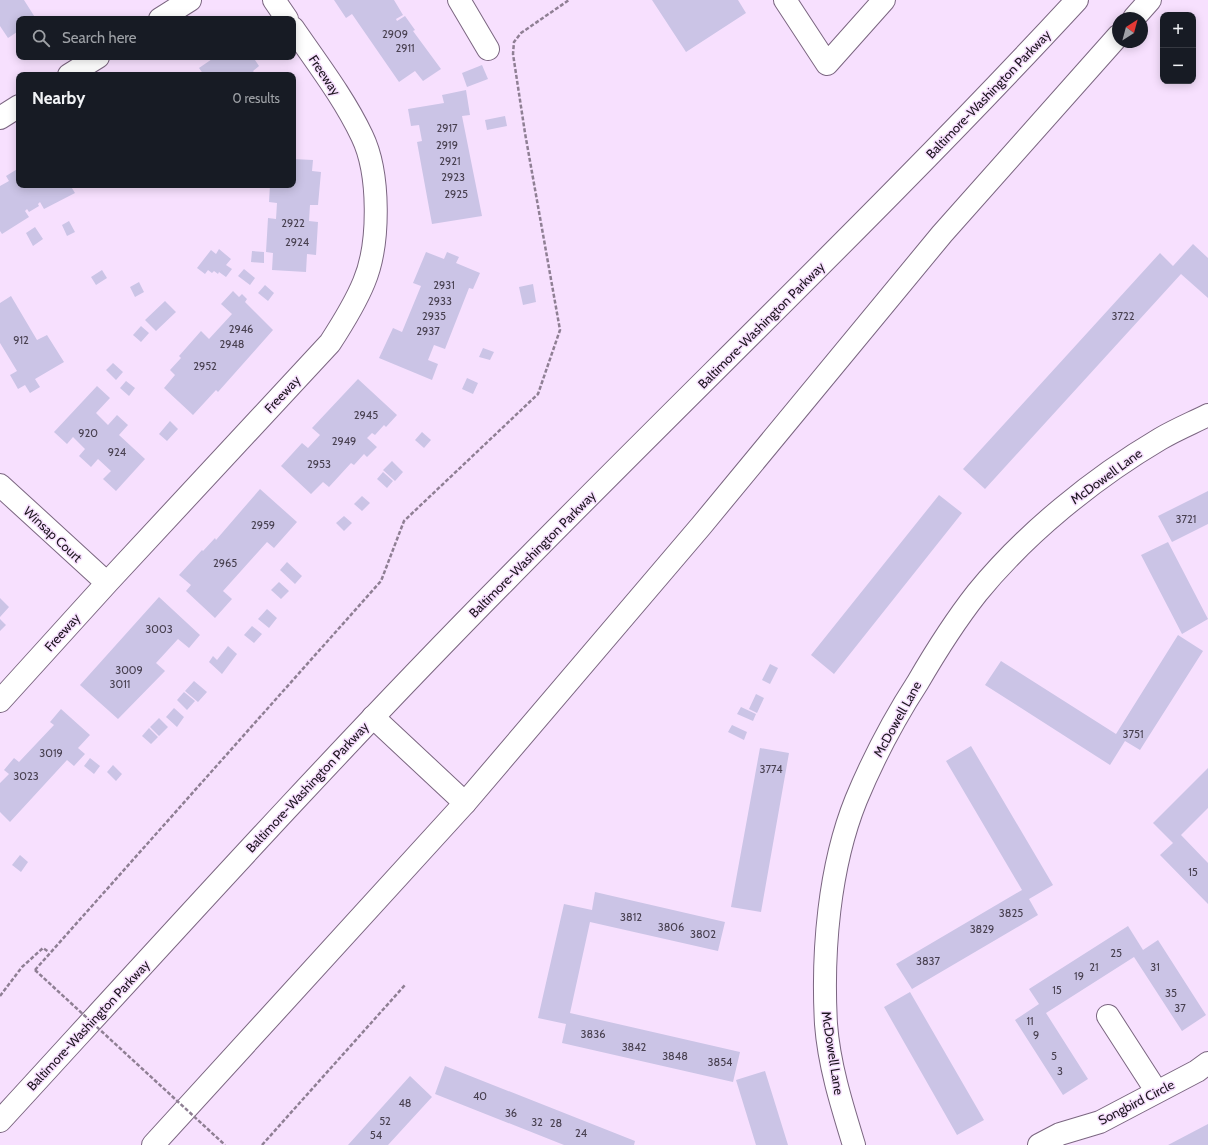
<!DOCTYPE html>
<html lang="en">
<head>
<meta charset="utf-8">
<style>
	body { margin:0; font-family:Cabin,sans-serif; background:#242831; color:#f1f3f6 }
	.controls { position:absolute; right:12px; top:12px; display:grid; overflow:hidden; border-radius:8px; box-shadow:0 2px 10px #0003 }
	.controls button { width:36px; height:36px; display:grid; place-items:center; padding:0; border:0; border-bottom:1px solid #363941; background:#171b24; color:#f1f3f6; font:20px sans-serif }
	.compass { position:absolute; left:1112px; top:12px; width:36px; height:36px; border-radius:50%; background:#171b24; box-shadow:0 2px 10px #0003; rotate:36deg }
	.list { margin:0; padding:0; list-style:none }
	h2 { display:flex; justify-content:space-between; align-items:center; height:52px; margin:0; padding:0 16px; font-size:17px }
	h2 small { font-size:13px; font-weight:400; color:#9ea1a6 }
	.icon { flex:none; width:22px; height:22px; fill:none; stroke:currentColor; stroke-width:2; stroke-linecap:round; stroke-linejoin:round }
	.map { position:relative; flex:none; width:1208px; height:1145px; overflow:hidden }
	.search { position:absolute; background:#171b24; box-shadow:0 2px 10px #0003; left:16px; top:16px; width:280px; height:44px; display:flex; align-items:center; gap:10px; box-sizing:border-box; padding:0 14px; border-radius:8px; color:#9ea1a6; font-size:15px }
	.panel { position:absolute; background:#171b24; box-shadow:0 2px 10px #0003; left:16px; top:72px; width:280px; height:116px; border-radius:8px }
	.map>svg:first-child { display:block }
	.building { fill:#cbc4e6 }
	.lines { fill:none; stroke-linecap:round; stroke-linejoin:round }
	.minor-casing { stroke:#7b6681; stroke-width:24 }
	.highway-casing { stroke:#7b6681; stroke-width:24 }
	.path { stroke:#8f7f94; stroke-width:2.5; stroke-dasharray:4 2; stroke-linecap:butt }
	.minor { stroke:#fff; stroke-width:22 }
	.highway { stroke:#fff; stroke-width:22 }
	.path-bridge { stroke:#8f7f94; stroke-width:2.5; stroke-dasharray:4 2; stroke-linecap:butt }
	.labels { text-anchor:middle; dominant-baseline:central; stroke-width:3; stroke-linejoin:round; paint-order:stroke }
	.number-label { font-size:11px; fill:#484050 }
	.street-label { font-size:13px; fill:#1c141e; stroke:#f7e0fe }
</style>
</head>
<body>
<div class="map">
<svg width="1208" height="1145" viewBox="0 0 1208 1145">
	<rect width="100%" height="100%" fill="#f7e0fe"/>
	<path class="building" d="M 0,0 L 24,0 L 36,19 L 19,19 L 19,36 L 17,32 L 8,38 L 0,26 Z
		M 334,0 L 394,0 L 403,15 L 396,19 L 397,21 L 405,16 L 415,30 L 413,31 L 441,69 L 423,81 L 415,71 L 399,82 L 352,14 L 346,18 Z
		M 652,0 L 738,0 L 746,13 L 686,52 Z
		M 215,57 L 253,57 L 259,66 L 253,71 L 256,75 L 204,75 L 199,68 Z
		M 482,65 L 488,79 L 467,87 L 462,73 Z
		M 466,90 L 470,115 L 462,116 L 482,216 L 432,224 L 417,142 L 422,141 L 419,125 L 411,126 L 408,109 L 444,103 L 442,95 Z
		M 505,116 L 507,126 L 487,130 L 485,120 Z
		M 293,159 L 313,160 L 312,171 L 321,172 L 318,205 L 310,205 L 309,221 L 318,222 L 316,255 L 307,254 L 306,272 L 272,270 L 273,253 L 266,252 L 268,218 L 276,219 L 277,203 L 269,202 L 270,185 L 293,185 Z
		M 19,168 L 19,185 L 70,185 L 75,193 L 44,209 L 40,202 L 38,204 L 39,206 L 29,212 L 27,209 L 25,211 L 29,217 L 2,234 L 0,231 L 0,186 L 9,181 L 6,176 Z
		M 69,221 L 75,232 L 67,236 L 62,225 Z
		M 35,227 L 43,239 L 33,246 L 26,233 Z
		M 1193,244 L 1208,258 L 1208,298 L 1181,274 L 985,489 L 963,469 L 1160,253 L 1173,266 Z
		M 219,249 L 231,259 L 226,265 L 232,269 L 226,277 L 219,272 L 218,274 L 214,271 L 212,273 L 208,270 L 205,274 L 197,268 L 211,250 L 216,254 Z
		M 252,251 L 264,252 L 264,263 L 251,262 Z
		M 426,252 L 444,259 L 447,252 L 459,257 L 456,263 L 480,273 L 473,289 L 469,288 L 445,349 L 434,345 L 428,360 L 438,364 L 432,380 L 379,358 L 393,328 L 402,332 L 421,286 L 413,283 Z
		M 244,269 L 255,278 L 250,285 L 238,276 Z
		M 102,270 L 107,278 L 96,285 L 91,277 Z
		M 139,282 L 144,292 L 135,297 L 130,287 Z
		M 533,284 L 536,302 L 523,305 L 519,287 Z
		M 265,285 L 274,293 L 268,301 L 258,293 Z
		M 233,291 L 239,297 L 242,294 L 247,299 L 245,302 L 273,330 L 218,392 L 216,390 L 193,415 L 164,388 L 175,375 L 170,370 L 181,358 L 179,356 L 201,331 L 209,339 L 232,314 L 221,304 Z
		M 11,296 L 37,340 L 47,335 L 64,362 L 35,379 L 40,387 L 30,393 L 25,385 L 18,389 L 10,375 L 17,371 L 0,343 L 0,303 Z
		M 165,301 L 176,312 L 156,331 L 145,320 Z
		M 141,326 L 149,333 L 141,342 L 133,335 Z
		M 483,348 L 494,352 L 490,360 L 479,357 Z
		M 113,363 L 123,372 L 116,380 L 106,370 Z
		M 467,378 L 478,383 L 473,394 L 462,389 Z
		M 358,379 L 397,415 L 386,427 L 384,425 L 375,435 L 372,433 L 367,438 L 377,447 L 367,457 L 364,454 L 354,465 L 351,463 L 329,487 L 323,482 L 311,494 L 281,466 L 302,443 L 308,448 L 320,435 L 312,428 Z
		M 126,381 L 135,388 L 129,396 L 120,388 Z
		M 97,386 L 110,398 L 96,413 L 108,425 L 117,415 L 128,425 L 119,435 L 145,459 L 116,491 L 103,479 L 111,471 L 98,459 L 91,467 L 79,456 L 85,449 L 73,437 L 67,444 L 54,432 Z
		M 170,421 L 178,429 L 167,441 L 159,434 Z
		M 422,432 L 431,440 L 424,448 L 415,440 Z
		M 392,461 L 403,472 L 395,481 L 383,470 Z
		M 383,472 L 393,481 L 387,488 L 377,479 Z
		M 260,489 L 297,522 L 274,548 L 267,542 L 223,591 L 232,599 L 215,618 L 186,591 L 191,585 L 179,575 L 202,550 L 203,551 L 215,538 L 216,540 Z
		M 1208,491 L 1208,524 L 1172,542 L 1158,516 Z
		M 939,495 L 962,513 L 834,674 L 811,655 Z
		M 362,496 L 370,503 L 362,511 L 354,504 Z
		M 344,516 L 352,523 L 344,531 L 336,523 Z
		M 1168,542 L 1208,619 L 1182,634 L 1141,555 Z
		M 287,562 L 302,576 L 295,584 L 280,570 Z
		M 279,582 L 289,591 L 281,599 L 271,590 Z
		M 159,597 L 200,635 L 189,648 L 178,639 L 156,663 L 165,671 L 118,719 L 80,685 Z
		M 0,598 L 9,607 L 0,617 Z
		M 267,609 L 277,618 L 269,628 L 258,619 Z
		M 0,619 L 6,625 L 0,631 Z
		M 252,626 L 262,634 L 254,643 L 244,635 Z
		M 1178,635 L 1203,651 L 1140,750 L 1125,741 L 1110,765 L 985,685 L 1001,661 L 1116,734 Z
		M 228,646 L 237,654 L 222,674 L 209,662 L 213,656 L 217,660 Z
		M 770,664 L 778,668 L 770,684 L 762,680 Z
		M 194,681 L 207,692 L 198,702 L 185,691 Z
		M 184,692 L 195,701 L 187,710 L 177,700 Z
		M 756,694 L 764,698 L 757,713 L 749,709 Z
		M 741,707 L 756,714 L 753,721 L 737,714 Z
		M 174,708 L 184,717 L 177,727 L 166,717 Z
		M 61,709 L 90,735 L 78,748 L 85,754 L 74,766 L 67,760 L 10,822 L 0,812 L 0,783 L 9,774 L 4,770 L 14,758 L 19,762 L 54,725 L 50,722 Z
		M 159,718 L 168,727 L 159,736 L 150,727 Z
		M 732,725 L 747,732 L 744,740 L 728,732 Z
		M 149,728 L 158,737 L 151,744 L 142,736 Z
		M 971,746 L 1053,885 L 1029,899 L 1038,915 L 912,989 L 896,964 L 1022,890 L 946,761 Z
		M 760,748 L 789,753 L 761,912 L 731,907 Z
		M 90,758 L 100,766 L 94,774 L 84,766 Z
		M 113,765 L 122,774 L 116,781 L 107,772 Z
		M 1208,768 L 1208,808 L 1181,835 L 1208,863 L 1208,904 L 1160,855 L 1173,843 L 1153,823 Z
		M 20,855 L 28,862 L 21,872 L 12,865 Z
		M 595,892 L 725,922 L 718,951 L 590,922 L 570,1013 L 740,1052 L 733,1082 L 562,1043 L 566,1024 L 538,1018 L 564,904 L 592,910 Z
		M 1128,926 L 1143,950 L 1158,940 L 1206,1015 L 1182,1031 L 1134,957 L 1046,1013 L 1088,1079 L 1063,1095 L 1015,1020 L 1039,1004 L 1029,989 Z
		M 910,992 L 984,1120 L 957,1135 L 884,1007 Z
		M 445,1066 L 635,1141 L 634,1145 L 564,1145 L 435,1094 Z
		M 765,1071 L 788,1145 L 756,1145 L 736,1080 Z
		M 410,1076 L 432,1097 L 388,1145 L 348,1145 Z
		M 1208,1124 L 1208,1145 L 1168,1145 Z"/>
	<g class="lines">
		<defs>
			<path id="minor" d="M 274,0 L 287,19
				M 459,0 L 488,49
				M 785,0 L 827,64 L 884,0
				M 160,19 L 190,0
				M 69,75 L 98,57
				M 0,118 L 19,106
				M 0,485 L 107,583
				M 0,701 L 107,583 L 330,343 C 343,323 355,304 364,282 C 380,244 380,173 362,136 C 344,98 317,63 293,28
				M 373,717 L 465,803
				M 1108,1016 L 1157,1092
				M 854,1145 C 842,1106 829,1065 826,1024 C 822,952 829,867 856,800 C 873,759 894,719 918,682 C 936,651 955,621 977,593 C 1026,533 1094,478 1160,439 C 1175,430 1192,423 1208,415
				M 1039,1145 L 1060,1134 L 1100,1122 L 1197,1071 L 1208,1063"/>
			<path id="highway" d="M 1134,18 L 1150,0
				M 0,1121 C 167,939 333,755 507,579 C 697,385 893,199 1077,0
				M 153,1145 L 465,803 L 701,526 L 942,234 L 1118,36"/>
		</defs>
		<use href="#minor" class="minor-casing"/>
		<use href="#highway" class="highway-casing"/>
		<path class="path" d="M 35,970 L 381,581 L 404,521 L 538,394 L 560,330 L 525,133 L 513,54 L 514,42 L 521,33 L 569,0
			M 0,996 L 22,967 L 43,948 L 49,952
			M 262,1145 L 405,985"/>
		<use href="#minor" class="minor"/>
		<use href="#highway" class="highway"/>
		<path class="path-bridge" d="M 35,970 L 225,1145"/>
	</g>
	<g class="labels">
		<g class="number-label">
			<text x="395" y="34">2909</text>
			<text x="405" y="48">2911</text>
			<text x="447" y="128">2917</text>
			<text x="447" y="145">2919</text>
			<text x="450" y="161">2921</text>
			<text x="453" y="177">2923</text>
			<text x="456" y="194">2925</text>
			<text x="293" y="223">2922</text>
			<text x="297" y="242">2924</text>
			<text x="444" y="285">2931</text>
			<text x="440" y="301">2933</text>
			<text x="434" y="316">2935</text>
			<text x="1123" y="316">3722</text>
			<text x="241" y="329">2946</text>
			<text x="428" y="331">2937</text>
			<text x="21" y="340">912</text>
			<text x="232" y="344">2948</text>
			<text x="205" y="366">2952</text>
			<text x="366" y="415">2945</text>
			<text x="88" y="433">920</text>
			<text x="344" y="441">2949</text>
			<text x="117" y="452">924</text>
			<text x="319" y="464">2953</text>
			<text x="1186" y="519">3721</text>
			<text x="263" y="525">2959</text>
			<text x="225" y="563">2965</text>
			<text x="159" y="629">3003</text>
			<text x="129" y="670">3009</text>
			<text x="120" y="684">3011</text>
			<text x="1133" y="734">3751</text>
			<text x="51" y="753">3019</text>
			<text x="771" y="769">3774</text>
			<text x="26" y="776">3023</text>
			<text x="1193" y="872">15</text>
			<text x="1011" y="913">3825</text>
			<text x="631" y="917">3812</text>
			<text x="671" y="927">3806</text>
			<text x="982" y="929">3829</text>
			<text x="703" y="934">3802</text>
			<text x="1116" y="953">25</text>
			<text x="928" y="961">3837</text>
			<text x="1094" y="967">21</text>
			<text x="1155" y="967">31</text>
			<text x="1079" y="976">19</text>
			<text x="1057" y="990">15</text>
			<text x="1171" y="993">35</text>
			<text x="1180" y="1008">37</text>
			<text x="1030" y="1021">11</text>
			<text x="593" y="1034">3836</text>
			<text x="1036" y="1035">9</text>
			<text x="634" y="1047">3842</text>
			<text x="675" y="1056">3848</text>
			<text x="1054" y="1056">5</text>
			<text x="720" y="1062">3854</text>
			<text x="1060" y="1071">3</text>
			<text x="480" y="1096">40</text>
			<text x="405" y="1103">48</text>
			<text x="511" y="1113">36</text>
			<text x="385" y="1121">52</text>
			<text x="537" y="1122">32</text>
			<text x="556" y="1123">28</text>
			<text x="581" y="1133">24</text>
			<text x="376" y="1135">54</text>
		</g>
		<g class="street-label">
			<text transform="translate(325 75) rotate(56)">Freeway</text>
			<text transform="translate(988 94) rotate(-46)">Baltimore-Washington Parkway</text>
			<text transform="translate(761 325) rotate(-45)">Baltimore-Washington Parkway</text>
			<text transform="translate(282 394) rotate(-47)">Freeway</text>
			<text transform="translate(1106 476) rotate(-36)">McDowell Lane</text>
			<text transform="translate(53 534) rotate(43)">Winsap Court</text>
			<text transform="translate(532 554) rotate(-45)">Baltimore-Washington Parkway</text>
			<text transform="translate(62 632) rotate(-48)">Freeway</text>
			<text transform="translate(897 719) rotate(-61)">McDowell Lane</text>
			<text transform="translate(307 787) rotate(-47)">Baltimore-Washington Parkway</text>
			<text transform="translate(88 1025) rotate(-47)">Baltimore-Washington Parkway</text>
			<text transform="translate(833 1053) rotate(81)">McDowell Lane</text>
			<text transform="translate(1136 1102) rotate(-27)">Songbird Circle</text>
		</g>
	</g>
</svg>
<div class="controls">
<button>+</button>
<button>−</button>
</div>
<svg class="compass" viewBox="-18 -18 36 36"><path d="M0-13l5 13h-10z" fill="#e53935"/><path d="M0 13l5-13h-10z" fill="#9ea1a6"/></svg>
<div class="search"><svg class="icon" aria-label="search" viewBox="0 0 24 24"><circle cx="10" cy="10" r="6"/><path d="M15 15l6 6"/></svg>Search here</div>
<section class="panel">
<h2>Nearby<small>0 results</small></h2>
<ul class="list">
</ul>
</section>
</div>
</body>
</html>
